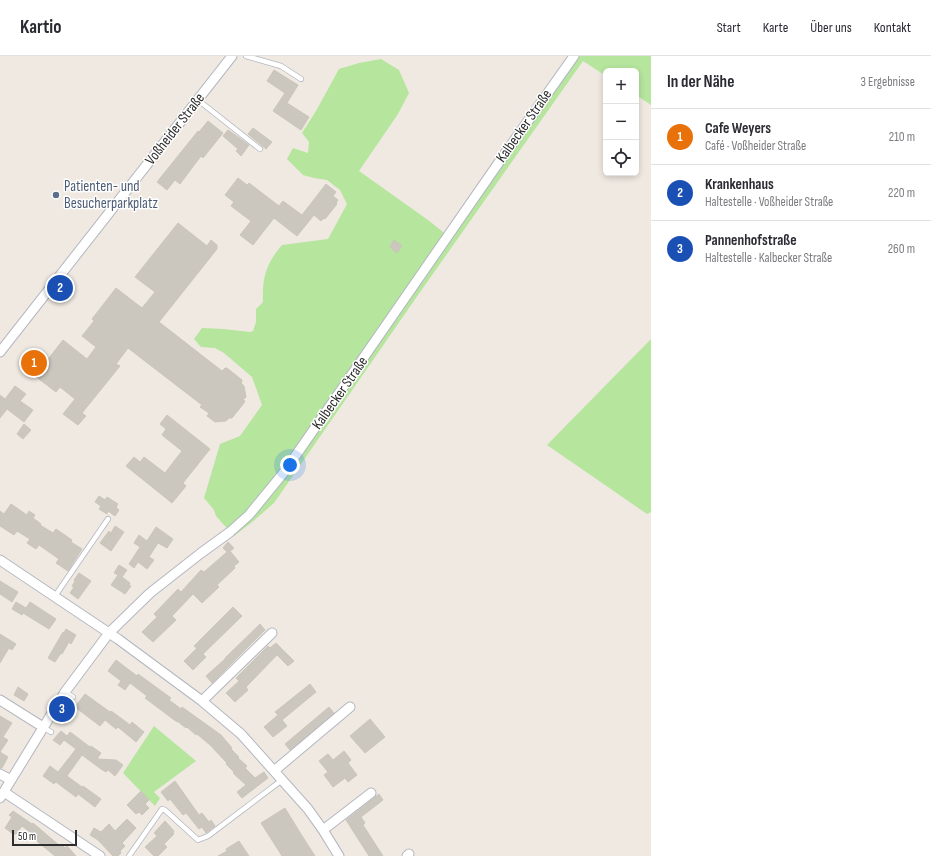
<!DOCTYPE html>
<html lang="de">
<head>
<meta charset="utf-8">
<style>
	body { margin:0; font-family:"Sofia Sans Condensed",sans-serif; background:#f2f2f3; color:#2b2b33 }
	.controls { position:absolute; right:12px; top:12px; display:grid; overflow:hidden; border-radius:6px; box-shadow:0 2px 6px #0003 }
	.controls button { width:36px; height:36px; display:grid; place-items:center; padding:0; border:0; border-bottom:1px solid #e1e1e2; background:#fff; color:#2b2b33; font:20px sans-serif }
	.scale { position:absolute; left:12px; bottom:10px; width:65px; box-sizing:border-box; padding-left:4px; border:2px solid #2e2e2e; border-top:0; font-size:11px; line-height:14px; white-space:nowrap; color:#2e2e2e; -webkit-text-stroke:3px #fff; paint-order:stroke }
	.you { position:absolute; left:290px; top:409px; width:14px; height:14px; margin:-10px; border:3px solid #fff; border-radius:50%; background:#1a73e8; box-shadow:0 0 0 6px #1a73e833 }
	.badge { display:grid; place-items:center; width:26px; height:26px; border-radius:50%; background:#ea580c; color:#fff; font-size:13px; font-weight:700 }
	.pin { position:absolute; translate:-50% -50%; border:2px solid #fff; box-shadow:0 1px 4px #0006 }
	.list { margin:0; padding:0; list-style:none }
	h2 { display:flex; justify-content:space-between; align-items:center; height:52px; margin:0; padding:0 16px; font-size:17px }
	h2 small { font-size:13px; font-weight:400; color:#7c7c81 }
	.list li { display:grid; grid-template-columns:26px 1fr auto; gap:12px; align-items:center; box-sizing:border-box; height:56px; padding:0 16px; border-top:1px solid #e1e1e2 }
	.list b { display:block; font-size:15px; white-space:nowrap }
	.list p { margin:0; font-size:13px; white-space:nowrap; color:#7c7c81 }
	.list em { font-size:13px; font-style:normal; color:#7c7c81 }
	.icon { flex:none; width:22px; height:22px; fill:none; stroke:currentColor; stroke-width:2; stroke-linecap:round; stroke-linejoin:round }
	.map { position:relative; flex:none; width:651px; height:800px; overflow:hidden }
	header { display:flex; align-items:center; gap:24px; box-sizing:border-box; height:56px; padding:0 20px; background:#fff; border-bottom:1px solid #e1e1e2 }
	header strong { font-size:19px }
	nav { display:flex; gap:22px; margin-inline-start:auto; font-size:14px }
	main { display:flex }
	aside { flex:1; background:#fff }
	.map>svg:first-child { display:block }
	.green { fill:#b6e59e }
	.building { fill:#cbc7bf; stroke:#cbc5ba }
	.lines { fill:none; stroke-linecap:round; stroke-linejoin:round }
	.service-casing { stroke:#b4b7c1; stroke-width:6 }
	.minor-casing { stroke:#b4b7c1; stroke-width:11 }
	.service { stroke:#fff; stroke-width:4.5 }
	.minor { stroke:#fff; stroke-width:9 }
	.service-dot { fill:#5c6f8a; stroke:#fff; stroke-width:1.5 }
	.labels { text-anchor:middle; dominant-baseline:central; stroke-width:3; stroke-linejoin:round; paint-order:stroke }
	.street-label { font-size:15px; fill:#2e2e2e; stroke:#fff }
	.service-label { font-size:15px; fill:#4e5e75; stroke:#fff; text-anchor:start }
</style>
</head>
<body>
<header>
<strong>Kartio</strong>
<nav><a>Start</a><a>Karte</a><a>Über uns</a><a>Kontakt</a></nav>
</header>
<main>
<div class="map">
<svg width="651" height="800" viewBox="0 0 651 800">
	<rect width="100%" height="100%" fill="#efe9e1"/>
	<path class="green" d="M 574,0 L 651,0 L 651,49 L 636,39 L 636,15 L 606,15 L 606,20 L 583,5 L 418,239 L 274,447 L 251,467 L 234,480 L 216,460 L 214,454 L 204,442 L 220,388 L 240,380 L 262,349 L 252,321 L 224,297 L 215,292 L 201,291 L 194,283 L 202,272 L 223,273 L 250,276 L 253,275 L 256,266 L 256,253 L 263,246 C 262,221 266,208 282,189 L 328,183 L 347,148 L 340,134 L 327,124 L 314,122 L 303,119 L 287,103 L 293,92 L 308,97 L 309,86 L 302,77 L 316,55 L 339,13 L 359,7 L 381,3 L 399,14 L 409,37 L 398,58 L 359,115 L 428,164 L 448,180 Z
		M 651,283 L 651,456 L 647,458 L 547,389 Z
		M 154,670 L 196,705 L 154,736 L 160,742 L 155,750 L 123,717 Z"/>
	<path class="building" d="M 274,14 L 298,29 L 287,47 L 309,61 L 301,74 L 273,55 L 285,37 L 267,25 Z
		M 208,65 L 223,77 L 203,102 L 201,100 L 180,128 L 175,124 L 167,134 L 157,126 L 198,75 L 199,76 Z
		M 253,72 L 272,86 L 266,93 L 248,78 Z
		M 228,74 L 249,89 L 241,100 L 236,95 L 238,93 L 223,80 Z
		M 238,122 L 247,129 L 249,127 L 279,150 L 283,145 L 302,159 L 326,128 L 336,136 L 333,140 L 338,144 L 336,147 L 337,148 L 325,163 L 324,162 L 321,165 L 314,159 L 297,180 L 274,162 L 253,189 L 240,179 L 251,165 L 231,150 L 234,146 L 225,139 Z
		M 178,167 L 207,190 L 211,184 L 217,189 L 217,193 L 159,266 L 222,315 L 225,312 L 227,312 L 242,324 L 242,325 L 241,327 L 244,330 L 246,341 L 243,344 L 245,345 L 244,347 L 232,362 L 229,362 L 226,365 L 215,366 L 207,360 L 209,357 L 200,351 L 202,349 L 128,292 L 116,308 L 120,310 L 82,357 L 86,360 L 78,369 L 63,358 L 75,343 L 60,331 L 56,336 L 35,320 L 63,284 L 87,303 L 96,291 L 82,280 L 94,265 L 92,263 L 116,232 L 142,252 L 155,236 L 135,221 Z
		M 394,184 L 402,190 L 397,197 L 390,191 Z
		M 15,330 L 26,338 L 20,345 L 33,354 L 24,366 L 7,353 L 0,362 L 0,339 L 5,343 Z
		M 167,359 L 210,393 L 183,427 L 186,430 L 172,447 L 126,410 L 134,401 L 140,406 L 144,401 L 165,417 L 182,395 L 162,379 L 166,373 L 160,368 Z
		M 24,368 L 31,374 L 23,383 L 17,378 Z
		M 99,440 L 105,444 L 107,441 L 118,448 L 116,451 L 119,454 L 115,460 L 108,455 L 107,458 L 99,453 L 101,450 L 95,446 Z
		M 11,448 L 27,459 L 29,455 L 35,459 L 33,462 L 41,468 L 40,469 L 53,477 L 56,473 L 72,484 L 71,486 L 82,493 L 68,515 L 56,507 L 59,503 L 39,489 L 36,493 L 27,487 L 30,483 L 17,475 L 14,479 L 0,470 L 0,455 L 4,458 Z
		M 115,470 L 124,476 L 111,495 L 100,487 L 109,475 L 111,477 Z
		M 156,471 L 173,483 L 167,492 L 158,487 L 149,501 L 154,504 L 147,513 L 138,506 L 134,512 L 129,508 L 140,491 L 134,487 L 139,479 L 147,485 Z
		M 228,486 L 234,492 L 230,495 L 239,506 L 234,510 L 235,512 L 217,529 L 219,531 L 202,547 L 193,538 L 172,560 L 176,564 L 153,586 L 142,576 L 157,561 L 154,558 L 178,533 L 181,536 L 201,514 L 204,516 L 227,496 L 223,492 Z
		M 119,509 L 127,514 L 122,521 L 130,527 L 129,529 L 131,530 L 125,538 L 111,529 L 118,519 L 114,517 Z
		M 79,517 L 91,525 L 78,543 L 70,537 L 74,531 L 72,530 L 75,525 L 74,524 Z
		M 0,525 L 18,536 L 12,546 L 0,538 Z
		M 16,546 L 26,552 L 30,546 L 56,563 L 49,573 L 23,557 L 22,559 L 12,553 Z
		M 233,551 L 242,560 L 203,598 L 206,601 L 193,614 L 184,605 L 197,592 L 194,590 Z
		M 260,568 L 265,574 L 212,627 L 206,620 L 225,603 L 225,602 Z
		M 66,573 L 76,579 L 71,588 L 69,586 L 62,598 L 61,597 L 55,606 L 48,602 L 63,576 L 64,577 Z
		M 0,578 L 16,588 L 12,594 L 9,592 L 0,607 Z
		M 276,587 L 294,605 L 288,610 L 277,599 L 246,631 L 248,634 L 235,646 L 226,637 L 239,625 L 236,622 L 268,590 L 270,592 Z
		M 116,604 L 137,620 L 138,618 L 171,642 L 169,644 L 181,653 L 182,651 L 221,679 L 232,692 L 231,693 L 239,701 L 238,702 L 247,710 L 245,712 L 255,722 L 264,716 L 268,722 L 242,742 L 237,736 L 246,729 L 233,717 L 234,716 L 226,708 L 227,707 L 210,689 L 197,678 L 196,679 L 187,671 L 186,672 L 177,665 L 177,666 L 145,642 L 147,640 L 130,627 L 125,634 L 118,629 L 121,625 L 108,615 Z
		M 310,628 L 316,636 L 282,664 L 287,670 L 273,681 L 264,671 L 278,659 L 275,656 Z
		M 18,631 L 28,638 L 24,645 L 14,639 Z
		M 85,638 L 110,656 L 111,655 L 114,657 L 130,669 L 132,666 L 144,676 L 136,686 L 118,671 L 116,673 L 105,664 L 100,670 L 75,651 Z
		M 329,651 L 334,657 L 290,694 L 285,688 Z
		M 0,660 L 12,667 L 3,681 L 8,684 L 0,696 L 8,701 L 2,712 L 0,712 Z
		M 370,663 L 385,681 L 365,697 L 350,680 Z
		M 61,675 L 67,680 L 70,676 L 90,691 L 91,690 L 101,697 L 97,703 L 116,704 L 123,709 L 115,720 L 108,714 L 106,716 L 101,713 L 82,699 L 67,720 L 82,731 L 83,730 L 101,743 L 95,751 L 78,738 L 76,741 L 56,726 L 54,728 L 43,720 L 50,710 L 58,716 L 76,693 L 64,684 L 60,689 L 53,684 Z
		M 344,695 L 351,704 L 348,707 L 357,719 L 348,726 L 345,722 L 333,731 L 324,719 L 328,716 L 319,705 L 328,698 L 333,704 Z
		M 175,725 L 199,759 L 202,757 L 209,766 L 211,764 L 215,770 L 206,777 L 202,771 L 199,773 L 187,758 L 186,757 L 183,759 L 170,743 L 168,745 L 161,736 Z
		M 141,735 L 149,744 L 145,748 L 149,752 L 142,759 L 139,756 L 136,758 L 127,749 Z
		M 379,738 L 383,744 L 361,761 L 365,767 L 363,769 L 383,800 L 369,800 L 346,764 Z
		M 285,752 L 299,775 L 315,800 L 282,800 L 261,767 Z
		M 13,755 L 32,768 L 33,767 L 60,790 L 61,788 L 65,792 L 67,790 L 76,800 L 55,800 L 33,782 L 35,780 L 22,770 L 16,778 L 13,778 L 5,772 L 12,761 L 9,759 Z
		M 127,763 L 136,772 L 122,787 L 125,790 L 120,795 L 121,797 L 118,800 L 113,800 L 98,784 L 90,779 L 94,772 L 101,776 L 109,768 L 115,775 Z
		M 165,765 L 174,775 L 173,777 L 174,778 L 164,788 L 167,791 L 158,800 L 154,800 L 145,791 L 157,780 L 154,777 Z
		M 239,785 L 249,800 L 218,800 L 227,795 L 226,793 Z"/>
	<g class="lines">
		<defs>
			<path id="service" d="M 246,0 L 281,10 L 301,23
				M 198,44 L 260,93
				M 55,540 L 108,463
				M 65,636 L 73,641
				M 43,671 L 51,676
				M 129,800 L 162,753 L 165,754 L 198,784 L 208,780 L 282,724"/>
			<path id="minor" d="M 0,296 L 232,0
				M 0,504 L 118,583 L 202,645 L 241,678 L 308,753 L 323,774 L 339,800
				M 0,644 L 43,671
				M 202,645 L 272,577
				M 274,715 L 350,651
				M 0,718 L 11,724
				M 4,736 L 100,800
				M 0,742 L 65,636 L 109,577 L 150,537 L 201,497 L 230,476 L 249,459 L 285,415 L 504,99 L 574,0
				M 323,774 L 371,737
				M 407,800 L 409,798"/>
		</defs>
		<use href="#service" class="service-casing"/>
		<use href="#minor" class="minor-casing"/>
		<use href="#service" class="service"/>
		<use href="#minor" class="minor"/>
	</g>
	<circle class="service-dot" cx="56" cy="139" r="4"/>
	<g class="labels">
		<g class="street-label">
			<text transform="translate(524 70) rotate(-55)">Kalbecker Straße</text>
			<text transform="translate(175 73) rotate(-52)">Voßheider Straße</text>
			<text transform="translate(340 337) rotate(-55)">Kalbecker Straße</text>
		</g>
		<g class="service-label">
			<text x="64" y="130">Patienten- und<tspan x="64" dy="17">Besucherparkplatz</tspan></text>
		</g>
	</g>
</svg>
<div class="controls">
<button>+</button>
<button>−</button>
<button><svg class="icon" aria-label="locate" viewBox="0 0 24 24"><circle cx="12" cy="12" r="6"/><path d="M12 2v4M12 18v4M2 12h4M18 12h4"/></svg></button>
</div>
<div class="scale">50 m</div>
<div class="you"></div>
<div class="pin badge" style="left:34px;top:307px;background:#e8710a">1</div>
<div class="pin badge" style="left:60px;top:232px;background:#1a4fb4">2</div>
<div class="pin badge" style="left:62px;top:653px;background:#1a4fb4">3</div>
</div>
<aside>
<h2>In der Nähe<small>3 Ergebnisse</small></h2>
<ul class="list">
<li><span class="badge" style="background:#e8710a">1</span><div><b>Cafe Weyers</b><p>Café · Voßheider Straße</p></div><em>210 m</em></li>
<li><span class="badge" style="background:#1a4fb4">2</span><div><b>Krankenhaus</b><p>Haltestelle · Voßheider Straße</p></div><em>220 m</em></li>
<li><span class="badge" style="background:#1a4fb4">3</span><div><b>Pannenhofstraße</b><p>Haltestelle · Kalbecker Straße</p></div><em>260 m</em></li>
</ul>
</aside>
</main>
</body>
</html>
